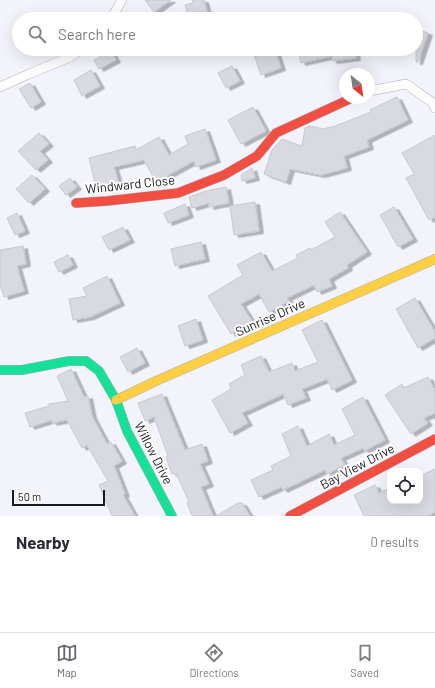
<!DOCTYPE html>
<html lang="en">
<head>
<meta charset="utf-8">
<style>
	body { margin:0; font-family:Barlow,sans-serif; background:#f2f2f3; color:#2b2b33 }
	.controls { position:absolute; right:12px; bottom:12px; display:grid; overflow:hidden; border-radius:8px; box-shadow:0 4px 16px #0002 }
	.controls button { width:36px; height:36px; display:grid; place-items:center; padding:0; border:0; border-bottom:1px solid #e1e1e2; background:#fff; color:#2b2b33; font:20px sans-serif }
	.compass { position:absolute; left:339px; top:68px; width:36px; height:36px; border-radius:50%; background:#fff; box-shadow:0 4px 16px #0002; rotate:150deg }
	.scale { position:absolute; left:12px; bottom:10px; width:93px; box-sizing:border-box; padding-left:4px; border:2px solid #1b1b22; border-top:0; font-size:11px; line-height:14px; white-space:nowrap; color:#1b1b22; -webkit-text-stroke:3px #fefefe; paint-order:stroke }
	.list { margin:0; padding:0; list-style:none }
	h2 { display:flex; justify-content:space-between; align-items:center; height:52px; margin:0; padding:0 16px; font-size:17px }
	h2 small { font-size:13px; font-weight:400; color:#7c7c81 }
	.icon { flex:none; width:22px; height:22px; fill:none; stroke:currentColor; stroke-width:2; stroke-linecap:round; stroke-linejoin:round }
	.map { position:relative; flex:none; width:435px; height:516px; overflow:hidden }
	.search { position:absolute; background:#fff; box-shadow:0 4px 16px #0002; left:12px; right:12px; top:12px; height:44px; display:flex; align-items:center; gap:10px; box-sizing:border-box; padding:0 14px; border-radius:22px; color:#7c7c81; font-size:15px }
	.sheet { height:116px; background:#fff }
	nav { display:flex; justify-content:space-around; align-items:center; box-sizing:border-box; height:56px; border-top:1px solid #e1e1e2; background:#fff; font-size:11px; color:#7c7c81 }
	nav a { display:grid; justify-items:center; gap:2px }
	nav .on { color:#66676e }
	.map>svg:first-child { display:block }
	.building { fill:#d9dae1; stroke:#c8c9d0; filter:url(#shadow) }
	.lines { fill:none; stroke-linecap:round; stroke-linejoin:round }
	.street-casing { stroke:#aeaeb5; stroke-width:10 }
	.fast-casing { stroke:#aeaeb5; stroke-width:10 }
	.slow-casing { stroke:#aeaeb5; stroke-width:10 }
	.jam-casing { stroke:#aeaeb5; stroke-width:10 }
	.street { stroke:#fdfdfe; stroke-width:9 }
	.fast { stroke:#16e098; stroke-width:9 }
	.slow { stroke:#ffcf43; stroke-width:9 }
	.jam { stroke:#f24e42; stroke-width:9 }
	.labels { text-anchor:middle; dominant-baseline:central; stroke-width:4; stroke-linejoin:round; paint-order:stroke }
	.street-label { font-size:13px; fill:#1b1b22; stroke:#fefefe }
</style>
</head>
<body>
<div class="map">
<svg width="435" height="516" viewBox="0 0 435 516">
	<defs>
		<filter id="shadow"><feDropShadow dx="4.5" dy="2.5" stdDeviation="0" flood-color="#0004"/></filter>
	</defs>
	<rect width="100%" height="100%" fill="#f2f3fb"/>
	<path class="building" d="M 145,0 L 171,0 L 154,12 Z
		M 192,0 L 204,0 L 208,16 L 197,19 L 189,19 L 185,5 L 193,3 Z
		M 416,29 L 428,33 L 418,62 L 416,62 Z
		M 252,49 L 275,49 L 281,68 L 261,75 Z
		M 298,49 L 355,49 L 356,58 L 332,61 L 332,56 L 301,63 Z
		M 111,51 L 116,60 L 99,69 L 94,60 Z
		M 232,66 L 240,81 L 226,88 L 218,73 Z
		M 91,70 L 100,86 L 82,96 L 74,80 Z
		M 30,83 L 41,102 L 31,108 L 19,89 Z
		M 397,97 L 408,120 L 367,140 L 369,147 L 344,156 L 347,168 L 321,175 L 290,169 L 286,182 L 264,174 L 272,150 L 281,140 L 282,139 L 302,146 L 305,128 L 310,126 L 323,129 L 335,126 L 371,112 L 370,110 Z
		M 253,107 L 266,131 L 241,144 L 228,120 Z
		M 205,129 L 216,160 L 196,167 L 194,161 L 156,182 L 144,160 L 114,167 L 119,185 L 97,191 L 89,158 L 135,146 L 136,150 L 159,137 L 169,155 L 188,144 L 185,136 Z
		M 39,133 L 49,144 L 40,151 L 48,160 L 36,170 L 18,151 Z
		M 435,135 L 435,217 L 429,220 L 406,178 L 414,174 L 402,153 Z
		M 252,168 L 255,178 L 242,181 L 241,175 Z
		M 32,175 L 45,189 L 29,203 L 16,189 Z
		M 70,178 L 77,187 L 66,195 L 59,186 Z
		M 226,187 L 229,203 L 209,207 L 209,203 L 192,208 L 189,197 L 206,191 Z
		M 255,202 L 259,231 L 234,235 L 230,206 Z
		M 185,204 L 189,215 L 168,223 L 164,213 Z
		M 394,207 L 413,239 L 398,247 L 380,215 Z
		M 340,212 L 367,252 L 347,265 L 348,268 L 329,279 L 332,286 L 317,292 L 314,285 L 287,298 L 289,301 L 269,312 L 259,294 L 241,304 L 252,321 L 231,334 L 208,296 L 243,275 L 237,265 L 261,252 L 272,271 L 298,258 L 296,255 L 310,248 L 311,250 L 335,237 L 325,222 Z
		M 17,213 L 25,231 L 15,235 L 7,218 Z
		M 123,227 L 130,240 L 109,250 L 102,237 Z
		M 201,242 L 205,259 L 175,266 L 171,249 Z
		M 23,246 L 26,264 L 17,266 L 24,291 L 4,297 L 0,285 L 0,250 Z
		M 68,255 L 73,265 L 59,272 L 54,262 Z
		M 107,276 L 120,303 L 90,317 L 73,320 L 69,299 L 87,296 L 83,288 Z
		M 415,298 L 435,332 L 435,338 L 418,348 L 396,309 Z
		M 196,319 L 203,340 L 185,346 L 178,326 Z
		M 322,320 L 352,380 L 332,390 L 327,379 L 302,389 L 306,398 L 288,405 L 283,394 L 242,413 L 248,423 L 230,433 L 212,400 L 231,389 L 229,384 L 245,375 L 241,365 L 261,356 L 269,372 L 292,363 L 295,371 L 318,362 L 302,330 Z
		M 137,348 L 145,363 L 128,372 L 120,357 Z
		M 71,369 L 84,397 L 88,396 L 92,416 L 107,444 L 111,442 L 122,461 L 114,466 L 125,494 L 123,495 L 135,516 L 112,516 L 99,485 L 108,481 L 87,445 L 82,448 L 67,420 L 52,423 L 52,420 L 30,427 L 25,413 L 49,406 L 49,404 L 68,401 L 57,376 Z
		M 428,377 L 435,391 L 435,413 L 424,418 L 428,423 L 411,434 L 385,395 L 402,384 L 404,388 Z
		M 162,394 L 185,450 L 202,444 L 208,461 L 200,464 L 209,484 L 201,487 L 213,516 L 192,516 L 187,503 L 189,502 L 176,473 L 172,474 L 166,457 L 168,456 L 154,417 L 145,421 L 138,403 Z
		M 363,397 L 385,440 L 364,451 L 363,448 L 341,458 L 345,465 L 327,474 L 325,470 L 283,490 L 281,487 L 259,497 L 251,480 L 273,470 L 271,466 L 291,456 L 282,434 L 298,426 L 307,446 L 329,434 L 334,445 L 355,435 L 342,409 Z
		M 435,469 L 435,512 L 428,516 L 364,516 L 354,495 L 375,485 L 379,493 L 390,488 L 390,501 L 420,501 L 420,476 Z
		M 238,503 L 242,503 L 250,516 L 216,516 Z"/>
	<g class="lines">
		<defs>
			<path id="street" d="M 111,19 L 122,0
				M 0,87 L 29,74 L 70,57 L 81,49
				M 369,91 L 406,84 L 433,103 L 435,108"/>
			<path id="fast" d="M 0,370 L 22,370 L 69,361 L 86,361 L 99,371 L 116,400 L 127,431 L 172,516"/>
			<path id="slow" d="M 116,400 L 156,381 L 435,259"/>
			<path id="jam" d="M 76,203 L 107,201 L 178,193 L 224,175 L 257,156 L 276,133 L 352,98
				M 290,516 L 435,439"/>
		</defs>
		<use href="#street" class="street-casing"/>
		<use href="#fast" class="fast-casing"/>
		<use href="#slow" class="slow-casing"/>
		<use href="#jam" class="jam-casing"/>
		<use href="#street" class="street"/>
		<use href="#fast" class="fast"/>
		<use href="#slow" class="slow"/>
		<use href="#jam" class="jam"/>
	</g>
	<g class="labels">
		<g class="street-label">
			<text transform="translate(130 184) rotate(-6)">Windward Close</text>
			<text transform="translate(270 317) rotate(-24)">Sunrise Drive</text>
			<text transform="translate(154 453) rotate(63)">Willow Drive</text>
			<text transform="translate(357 466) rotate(-28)">Bay View Drive</text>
		</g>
	</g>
</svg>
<div class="controls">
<button><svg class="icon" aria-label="locate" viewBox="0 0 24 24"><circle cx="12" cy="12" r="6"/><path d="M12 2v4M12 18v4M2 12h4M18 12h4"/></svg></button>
</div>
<svg class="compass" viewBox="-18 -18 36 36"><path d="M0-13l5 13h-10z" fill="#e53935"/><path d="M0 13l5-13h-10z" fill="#7c7c81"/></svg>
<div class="scale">50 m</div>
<div class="search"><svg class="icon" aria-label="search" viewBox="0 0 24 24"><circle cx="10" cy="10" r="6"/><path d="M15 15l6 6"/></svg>Search here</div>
</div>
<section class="sheet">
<h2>Nearby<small>0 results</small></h2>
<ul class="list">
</ul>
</section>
<nav>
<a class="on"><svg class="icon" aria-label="map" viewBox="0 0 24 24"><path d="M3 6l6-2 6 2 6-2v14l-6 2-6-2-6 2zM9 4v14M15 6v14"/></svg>Map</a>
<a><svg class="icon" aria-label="directions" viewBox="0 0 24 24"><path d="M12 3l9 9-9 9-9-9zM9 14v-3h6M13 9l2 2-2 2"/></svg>Directions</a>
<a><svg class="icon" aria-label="saved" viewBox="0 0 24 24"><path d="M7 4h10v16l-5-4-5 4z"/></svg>Saved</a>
</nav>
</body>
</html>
